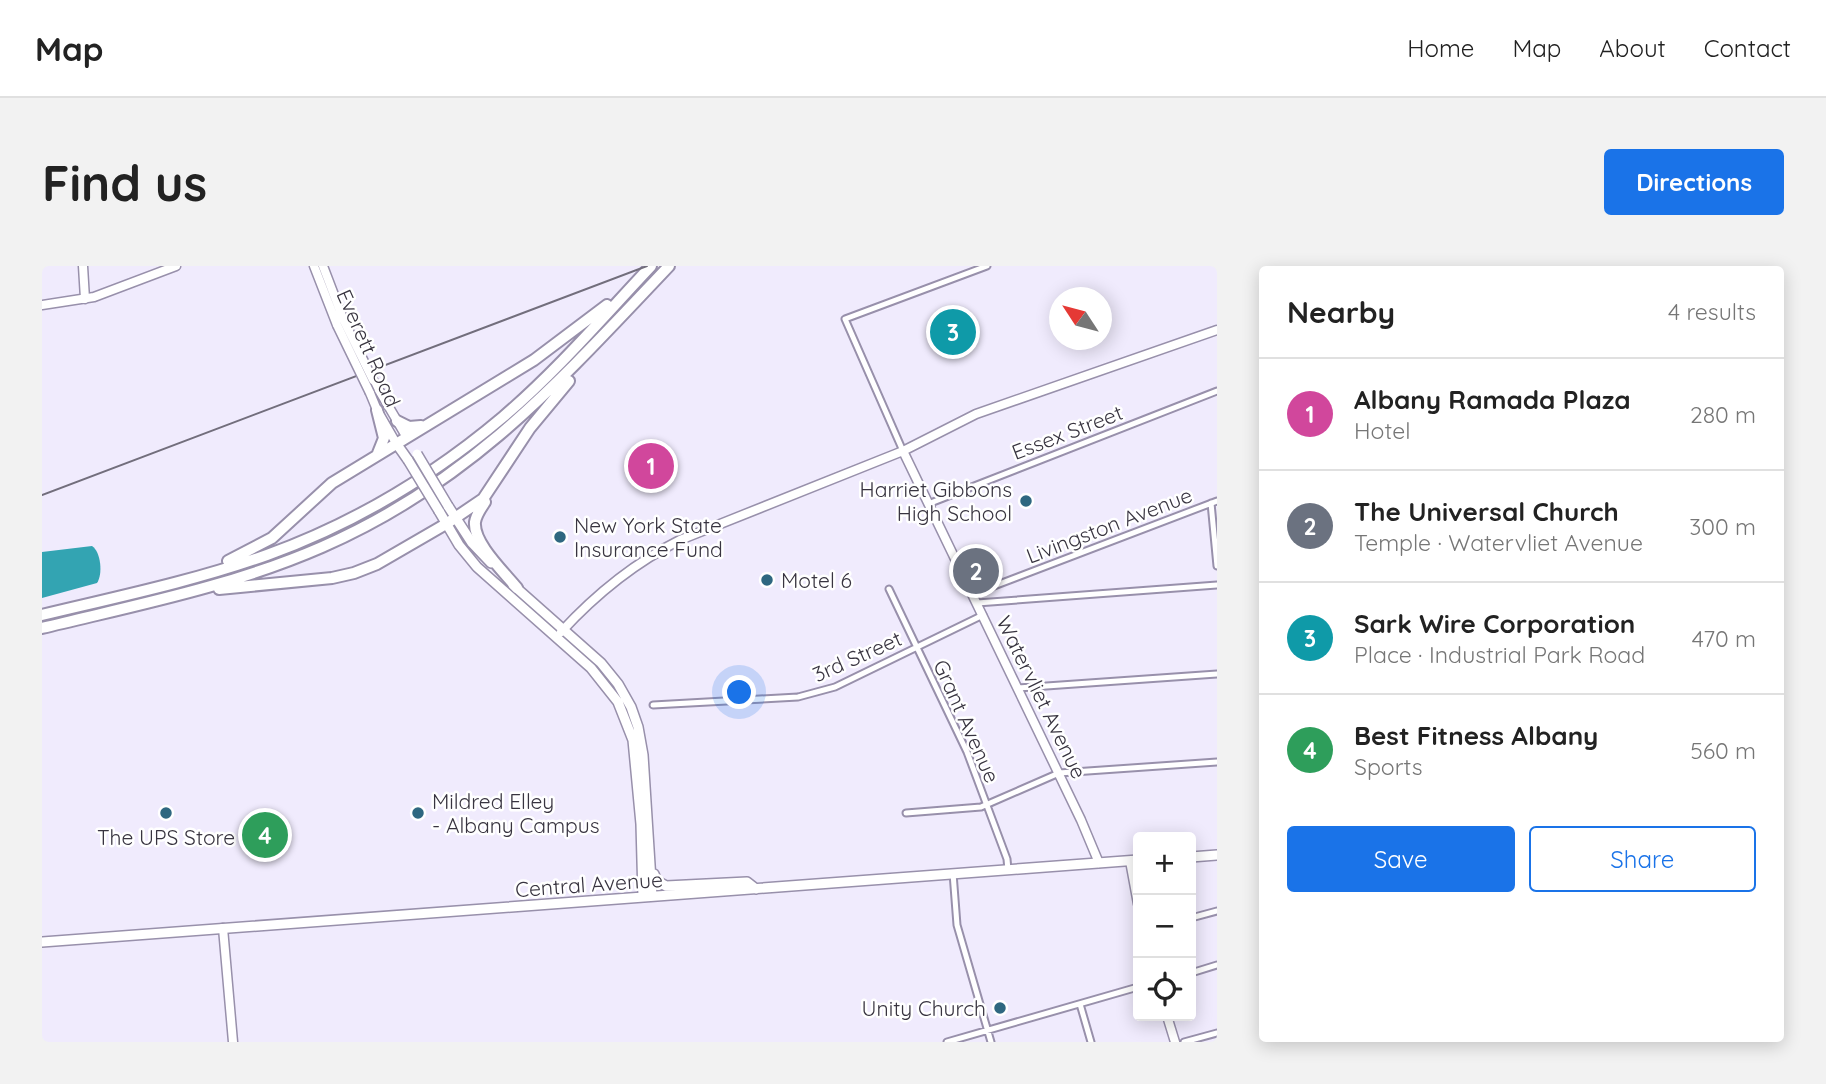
<!DOCTYPE html>
<html lang="en">
<head>
<meta charset="utf-8">
<style>
	body { margin:0; font-family:Quicksand,sans-serif; background:#f2f2f2; color:#222 }
	.controls { position:absolute; right:21px; bottom:21px; display:grid; overflow:hidden; border-radius:7px; box-shadow:0 4px 18px #0003 }
	.controls button { width:63px; height:63px; display:grid; place-items:center; padding:0; border:0; border-bottom:2px solid #e0e0e0; background:#fff; color:#222; font:35px sans-serif }
	.compass { position:absolute; left:1007px; top:21px; width:63px; height:63px; border-radius:50%; background:#fff; box-shadow:0 4px 18px #0003; rotate:306deg }
	.you { position:absolute; left:698px; top:427px; width:24px; height:24px; margin:-18px; border:5px solid #fff; border-radius:50%; background:#1a73e8; box-shadow:0 0 0 10px #1a73e833 }
	.badge { display:grid; place-items:center; width:46px; height:46px; border-radius:50%; background:#1a73e8; color:#fff; font-size:23px; font-weight:700 }
	.pin { position:absolute; translate:-50% -50%; border:4px solid #fff; box-shadow:0 2px 7px #0006 }
	.list { margin:0; padding:0; list-style:none }
	h2 { display:flex; justify-content:space-between; align-items:center; height:91px; margin:0; padding:0 28px; font-size:30px }
	h2 small { font-size:23px; font-weight:400; color:#767676 }
	.list li { display:grid; grid-template-columns:46px 1fr auto; gap:21px; align-items:center; box-sizing:border-box; height:112px; padding:0 28px; border-top:2px solid #e0e0e0 }
	.list b { display:block; font-size:26px; white-space:nowrap }
	.list p { margin:0; font-size:23px; white-space:nowrap; color:#767676 }
	.list em { font-size:23px; font-style:normal; color:#767676 }
	.actions { display:flex; gap:14px; padding:21px 28px }
	.actions a { flex:1; padding:16px 0; border:2px solid #1a73e8; border-radius:7px; text-align:center; font-size:24px; color:#1a73e8 }
	.actions .main { background:#1a73e8; color:#fff }
	.icon { flex:none; width:38px; height:38px; fill:none; stroke:currentColor; stroke-width:2; stroke-linecap:round; stroke-linejoin:round }
	.map { position:relative; flex:none; width:1175px; height:776px; overflow:hidden; border-radius:7px }
	header { display:flex; align-items:center; gap:42px; box-sizing:border-box; height:98px; padding:0 35px; background:#fff; border-bottom:2px solid #e0e0e0 }
	header strong { font-size:33px }
	nav { display:flex; gap:38px; margin-inline-start:auto; font-size:24px }
	.intro { display:flex; align-items:center; justify-content:space-between; box-sizing:border-box; height:168px; padding:0 42px }
	h1 { margin:0; font-size:49px }
	.button { padding:18px 32px; border-radius:7px; background:#1a73e8; color:#fff; font-size:24px; font-weight:700 }
	main { display:flex; gap:42px; padding:0 42px }
	aside { flex:1; background:#fff; border-radius:7px; box-shadow:0 4px 18px #0003 }
	.map>svg:first-child { display:block }
	.water { fill:#33a4b2 }
	.lines { fill:none; stroke-linecap:round; stroke-linejoin:round }
	.street-casing { stroke:#9890ab; stroke-width:9 }
	.secondary-casing { stroke:#9890ab; stroke-width:11 }
	.primary-casing { stroke:#9890ab; stroke-width:12 }
	.highway-casing { stroke:#9890ab; stroke-width:14 }
	.street { stroke:#fff; stroke-width:5 }
	.secondary { stroke:#fff; stroke-width:8 }
	.primary { stroke:#fff; stroke-width:9 }
	.highway { stroke:#fff; stroke-width:10 }
	.rail { stroke:#726e7c; stroke-width:2 }
	.secondary-bridge-casing { stroke:#9890ab; stroke-width:11; stroke-linecap:butt }
	.primary-bridge-casing { stroke:#9890ab; stroke-width:12; stroke-linecap:butt }
	.secondary-bridge { stroke:#fff; stroke-width:8 }
	.primary-bridge { stroke:#fff; stroke-width:9 }
	.poi-dot { fill:#2e6780; stroke:#fff; stroke-width:2.5 }
	.labels { text-anchor:middle; dominant-baseline:central; stroke-width:5; stroke-linejoin:round; paint-order:stroke }
	.street-label { font-size:21px; fill:#383440; stroke:#fff }
	.poi-label { font-size:21px; fill:#383440; stroke:#fff; text-anchor:start }
</style>
</head>
<body>
<header>
<strong>Map</strong>
<nav><a>Home</a><a>Map</a><a>About</a><a>Contact</a></nav>
</header>
<div class="intro"><h1>Find us</h1><a class="button">Directions</a></div>
<main>
<div class="map">
<svg width="1175" height="776" viewBox="0 0 1175 776">
	<rect width="100%" height="100%" fill="#f0ebfd"/>
	<path class="water" d="M 50,280 C 59,286 61,308 55,317 L 0,332 L 0,286 Z"/>
	<g class="lines">
		<defs>
			<path id="street" d="M 861,185 L 803,53 L 945,0
				M 1169,237 L 1175,300
				M 886,238 L 1175,125
				M 847,323 L 925,486 L 965,593 L 966,604
				M 931,328 L 1175,235
				M 935,337 L 1175,319
				M 976,422 L 1175,408
				M 611,439 L 756,431 L 793,421 L 941,349
				M 864,547 L 939,541 L 1017,507 L 1175,496
				M 911,607 L 915,659 L 949,776
				M 1149,652 L 1175,645
				M 1149,707 L 1175,699
				M 1038,738 L 1049,776
				M 905,776 L 1096,721
				M 1142,776 L 1175,767"/>
			<path id="secondary" d="M 41,0 L 43,33
				M 272,0 L 295,59
				M 281,0 L 302,55
				M 0,39 L 52,31 L 134,0
				M 331,114 L 364,170
				M 328,127 L 335,144 L 354,177
				M 861,185 L 1039,554 L 1057,597
				M 519,366 C 554,328 592,297 638,274 L 861,185 L 934,148 L 1175,64
				M 1088,595 L 1096,638
				M 181,662 L 191,776
				M 1125,750 L 1133,776"/>
			<path id="primary" d="M 354,177 L 366,194
				M 406,240 L 430,277 L 449,297
				M 397,245 L 417,279 L 435,301 L 549,402 L 576,436 L 591,474 L 599,558 L 601,631
				M 471,319 L 559,397 L 576,418 L 589,441 L 596,461 L 601,489 L 610,630
				M 1149,591 L 1175,589
				M 612,608 L 615,615 L 624,620 L 705,616 L 714,623
				M 0,676 L 1096,594"/>
			<path id="highway" d="M 335,144 L 342,172 L 336,187
				M 355,155 L 367,161 L 379,160
				M 443,236 C 439,242 434,249 433,256 C 431,277 462,306 475,322
				M 186,295 L 230,272 L 290,217 L 492,94 L 565,39
				M 177,323 L 290,312 L 312,307 L 335,298 L 404,258 L 441,233 L 488,162 L 527,115
				M 0,349 C 75,331 152,315 225,289 C 311,258 391,210 461,151 C 515,105 561,51 609,0
				M 0,362 C 94,339 191,320 280,281 C 429,216 518,115 627,0"/>
		</defs>
		<use href="#street" class="street-casing"/>
		<use href="#secondary" class="secondary-casing"/>
		<use href="#primary" class="primary-casing"/>
		<use href="#highway" class="highway-casing"/>
		<use href="#street" class="street"/>
		<use href="#secondary" class="secondary"/>
		<use href="#primary" class="primary"/>
		<use href="#highway" class="highway"/>
		<path class="rail" d="M 0,229 L 605,0"/>
		<defs>
			<path id="secondary-bridge" d="M 302,55 L 331,114
				M 295,59 L 328,127"/>
			<path id="primary-bridge" d="M 375,188 L 406,240
				M 366,194 L 397,245"/>
		</defs>
		<use href="#secondary-bridge" class="secondary-bridge-casing"/>
		<use href="#primary-bridge" class="primary-bridge-casing"/>
		<use href="#secondary-bridge" class="secondary-bridge"/>
		<use href="#primary-bridge" class="primary-bridge"/>
	</g>
	<g class="poi-dot">
		<circle cx="984" cy="235" r="7"/>
		<circle cx="518" cy="271" r="7"/>
		<circle cx="725" cy="314" r="7"/>
		<circle cx="124" cy="547" r="7"/>
		<circle cx="376" cy="547" r="7"/>
		<circle cx="958" cy="742" r="7"/>
	</g>
	<g class="labels">
		<g class="street-label">
			<text transform="translate(327 82) rotate(66)">Everett Road</text>
			<text transform="translate(1025 166) rotate(-21)">Essex Street</text>
			<text transform="translate(1067 259) rotate(-21)">Livingston Avenue</text>
			<text transform="translate(815 390) rotate(-24)">3rd Street</text>
			<text transform="translate(1000 431) rotate(64)">Watervliet Avenue</text>
			<text transform="translate(925 455) rotate(66)">Grant Avenue</text>
			<text transform="translate(547 618) rotate(-4)">Central Avenue</text>
		</g>
		<g class="poi-label">
			<text x="970" y="223" text-anchor="end">Harriet Gibbons<tspan x="970" dy="24">High School</tspan></text>
			<text x="532" y="259">New York State<tspan x="532" dy="24">Insurance Fund</tspan></text>
			<text x="739" y="314">Motel 6</text>
			<text x="390" y="535">Mildred Elley<tspan x="390" dy="24">- Albany Campus</tspan></text>
			<text x="124" y="571" text-anchor="middle">The UPS Store</text>
			<text x="944" y="742" text-anchor="end">Unity Church</text>
		</g>
	</g>
</svg>
<div class="controls">
<button>+</button>
<button>−</button>
<button><svg class="icon" aria-label="locate" viewBox="0 0 24 24"><circle cx="12" cy="12" r="6"/><path d="M12 2v4M12 18v4M2 12h4M18 12h4"/></svg></button>
</div>
<svg class="compass" viewBox="-18 -18 36 36"><path d="M0-13l5 13h-10z" fill="#e53935"/><path d="M0 13l5-13h-10z" fill="#767676"/></svg>
<div class="you"></div>
<div class="pin badge" style="left:609px;top:200px;background:#d1479c">1</div>
<div class="pin badge" style="left:934px;top:305px;background:#6b7280">2</div>
<div class="pin badge" style="left:911px;top:66px;background:#0f9aa8">3</div>
<div class="pin badge" style="left:223px;top:569px;background:#2e9e5b">4</div>
</div>
<aside>
<h2>Nearby<small>4 results</small></h2>
<ul class="list">
<li><span class="badge" style="background:#d1479c">1</span><div><b>Albany Ramada Plaza</b><p>Hotel</p></div><em>280 m</em></li>
<li><span class="badge" style="background:#6b7280">2</span><div><b>The Universal Church</b><p>Temple · Watervliet Avenue</p></div><em>300 m</em></li>
<li><span class="badge" style="background:#0f9aa8">3</span><div><b>Sark Wire Corporation</b><p>Place · Industrial Park Road</p></div><em>470 m</em></li>
<li><span class="badge" style="background:#2e9e5b">4</span><div><b>Best Fitness Albany</b><p>Sports</p></div><em>560 m</em></li>
</ul>
<div class="actions"><a class="main">Save</a><a>Share</a></div>
</aside>
</main>
</body>
</html>
